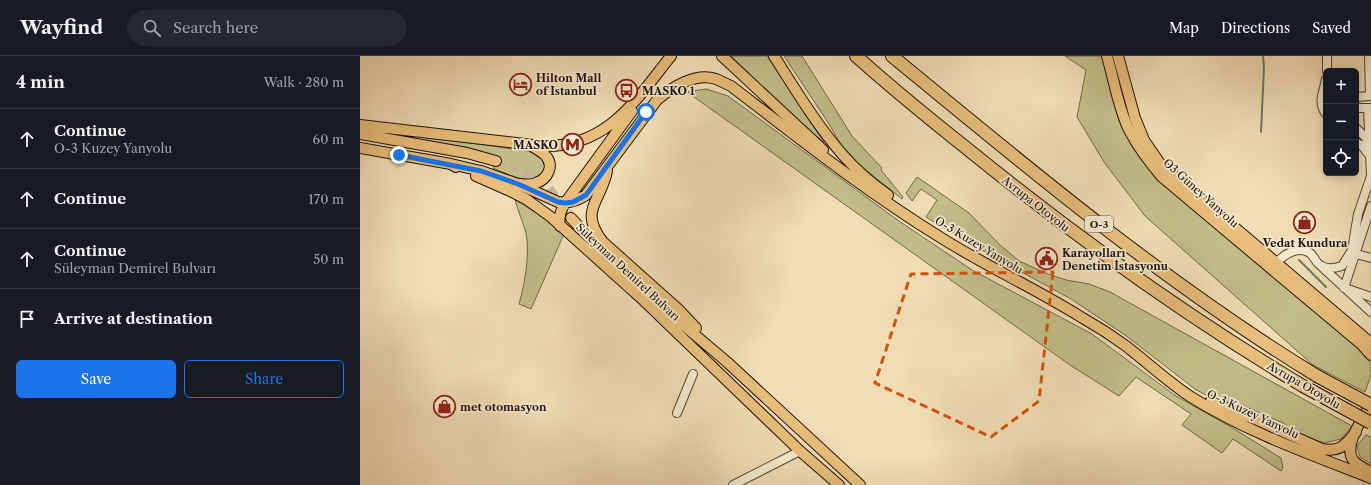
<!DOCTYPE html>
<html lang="en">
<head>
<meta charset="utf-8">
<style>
	body { margin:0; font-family:"Libre Caslon Text",serif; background:#242831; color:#f1f3f6 }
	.controls { position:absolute; right:12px; top:12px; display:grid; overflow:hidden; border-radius:6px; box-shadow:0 2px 10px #0003 }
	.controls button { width:36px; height:36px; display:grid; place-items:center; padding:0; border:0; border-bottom:1px solid #363941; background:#171b24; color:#f1f3f6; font:20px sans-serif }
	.stop { position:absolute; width:12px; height:12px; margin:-9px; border:3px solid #1a73e8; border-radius:50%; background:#fff }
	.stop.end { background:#1a73e8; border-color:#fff; box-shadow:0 1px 4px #0008 }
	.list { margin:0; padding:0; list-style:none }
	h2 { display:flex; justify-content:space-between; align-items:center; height:52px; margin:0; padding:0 16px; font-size:17px }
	h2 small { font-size:13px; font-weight:400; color:#9ea1a6 }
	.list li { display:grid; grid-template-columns:26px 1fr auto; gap:12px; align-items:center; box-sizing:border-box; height:60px; padding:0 16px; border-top:1px solid #363941 }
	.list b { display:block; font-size:15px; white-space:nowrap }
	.list p { margin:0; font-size:13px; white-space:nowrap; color:#9ea1a6 }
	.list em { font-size:13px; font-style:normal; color:#9ea1a6 }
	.actions { display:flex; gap:8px; padding:12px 16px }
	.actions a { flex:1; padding:9px 0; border:1px solid #1a73e8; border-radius:6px; text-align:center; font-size:14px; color:#1a73e8 }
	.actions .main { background:#1a73e8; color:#fff }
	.icon { flex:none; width:22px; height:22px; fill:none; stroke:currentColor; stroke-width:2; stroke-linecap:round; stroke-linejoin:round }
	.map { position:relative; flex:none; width:1011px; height:429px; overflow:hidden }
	header { display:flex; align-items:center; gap:24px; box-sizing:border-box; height:56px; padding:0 20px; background:#171b24; border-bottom:1px solid #363941 }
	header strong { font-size:19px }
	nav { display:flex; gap:22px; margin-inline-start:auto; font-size:14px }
	.search { width:280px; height:36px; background:#242831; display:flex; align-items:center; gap:10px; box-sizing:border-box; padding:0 14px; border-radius:22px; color:#9ea1a6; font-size:15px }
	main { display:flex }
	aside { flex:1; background:#171b24 }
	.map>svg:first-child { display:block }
	.green { fill:#c2be87; stroke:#72684a }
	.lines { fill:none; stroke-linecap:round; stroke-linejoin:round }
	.stream { stroke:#6a7969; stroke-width:2 }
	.major-tunnel { stroke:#c7b492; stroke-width:10; stroke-dasharray:10 5; stroke-linecap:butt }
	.minor-casing { stroke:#554536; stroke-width:10 }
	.major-casing { stroke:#21120c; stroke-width:12 }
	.highway-casing { stroke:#21120c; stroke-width:14 }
	.minor { stroke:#f5e9ce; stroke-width:8 }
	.major { stroke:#e8be7a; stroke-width:10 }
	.highway { stroke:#e8be7a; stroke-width:12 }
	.highway-bridge-casing { stroke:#21120c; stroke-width:14; stroke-linecap:butt }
	.highway-bridge { stroke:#e8be7a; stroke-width:12 }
	.route { stroke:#1a73e8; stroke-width:5 }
	.marked { fill:none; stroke:#d4520c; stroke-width:3; stroke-dasharray:8 5; stroke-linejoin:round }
	.labels { text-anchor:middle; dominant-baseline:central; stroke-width:3.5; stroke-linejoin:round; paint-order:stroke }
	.shield { fill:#f5e9ce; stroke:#615246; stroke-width:1 }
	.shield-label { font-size:10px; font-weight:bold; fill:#21120c }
	.poi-label { font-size:11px; font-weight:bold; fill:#21120c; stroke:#f5e9ce; text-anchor:start }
	.street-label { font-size:11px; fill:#21120c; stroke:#f5e9ce }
</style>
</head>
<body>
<header>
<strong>Wayfind</strong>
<div class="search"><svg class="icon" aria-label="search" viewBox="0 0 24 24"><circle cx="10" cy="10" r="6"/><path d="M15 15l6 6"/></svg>Search here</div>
<nav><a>Map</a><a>Directions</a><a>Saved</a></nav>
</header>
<main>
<aside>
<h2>4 min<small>Walk · 280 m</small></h2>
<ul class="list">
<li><svg class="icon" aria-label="ahead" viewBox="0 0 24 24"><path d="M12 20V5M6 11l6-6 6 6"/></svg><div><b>Continue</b><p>O-3 Kuzey Yanyolu</p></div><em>60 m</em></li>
<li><svg class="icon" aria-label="ahead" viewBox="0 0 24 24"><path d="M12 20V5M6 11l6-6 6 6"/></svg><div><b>Continue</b></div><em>170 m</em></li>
<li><svg class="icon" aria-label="ahead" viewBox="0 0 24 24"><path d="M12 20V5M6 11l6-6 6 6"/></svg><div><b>Continue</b><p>Süleyman Demirel Bulvarı</p></div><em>50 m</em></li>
<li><svg class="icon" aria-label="arrive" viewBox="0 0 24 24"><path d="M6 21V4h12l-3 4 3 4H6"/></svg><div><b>Arrive at destination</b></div></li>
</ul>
<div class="actions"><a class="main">Save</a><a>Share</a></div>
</aside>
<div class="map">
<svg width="1011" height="429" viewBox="0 0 1011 429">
	<rect width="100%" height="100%" fill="#f0ddb3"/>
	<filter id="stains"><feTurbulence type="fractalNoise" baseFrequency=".005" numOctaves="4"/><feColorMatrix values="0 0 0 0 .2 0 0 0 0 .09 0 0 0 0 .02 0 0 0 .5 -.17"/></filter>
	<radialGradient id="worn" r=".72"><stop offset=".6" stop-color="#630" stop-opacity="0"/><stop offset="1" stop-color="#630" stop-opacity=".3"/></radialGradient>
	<path class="green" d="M 371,0 L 407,0 L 464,86 L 463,86 L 430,57 Z
		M 424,0 L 442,0 L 492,80 L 522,112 L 521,114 L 543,141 L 542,143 L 498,108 L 480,87 L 469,68 Z
		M 705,0 L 746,0 L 749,23 L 759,65 L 778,98 L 997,290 L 1011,308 L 1011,319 L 1005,336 L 953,309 L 785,160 L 744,106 L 717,61 L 726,14 Z
		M 346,33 L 368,40 L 539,165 L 612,214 L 732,278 L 816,340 L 871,371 L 921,402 L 923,412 L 921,415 L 873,383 L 862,397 L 822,369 L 831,358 L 776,321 L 759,340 L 710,309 L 327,36 Z
		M 67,81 L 168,95 L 181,101 L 185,111 C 178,135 148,118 133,112 L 137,101 L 105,91 L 67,85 Z
		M 557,121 L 609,157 L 639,188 L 659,205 L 688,218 L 706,224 L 729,228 L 750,236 L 992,370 L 981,383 L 964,387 L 935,377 L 923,367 L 879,348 L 863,346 L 853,343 L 835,333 L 765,279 L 711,243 L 618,192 L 566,161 L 577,144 L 561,133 L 552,145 L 546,137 Z
		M 155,144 L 177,157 L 204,178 L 171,253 L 159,248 C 165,227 170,198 166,177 C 163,166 158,155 155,144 Z
		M 1006,379 L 1011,381 L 1011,408 L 1000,401 L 997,390 Z"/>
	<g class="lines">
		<path class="stream" d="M 901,76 L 904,11 L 903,0
			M 939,204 L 966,231"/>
		<path class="major-tunnel" d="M 136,105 L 160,114 L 188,132 L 211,162"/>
		<defs>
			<path id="minor" d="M 967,0 L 967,15
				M 1009,0 L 1010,40
				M 966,23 C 964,36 957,46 966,58
				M 996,41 L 1011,40
				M 996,52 L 1011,52
				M 1008,52 L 1011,120
				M 996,72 L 1006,82 L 1007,88
				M 996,86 L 1002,90 L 1010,100
				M 992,194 L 996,198 L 1011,202
				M 961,210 L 1011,256
				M 912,211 C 922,200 936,188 950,197 C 954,200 956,207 960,209 C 967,214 975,212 982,210 L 992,194 L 998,158 L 1011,120
				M 984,232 L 1011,150
				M 988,233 L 1011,241
				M 317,357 L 333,318
				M 373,429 L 440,395"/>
			<path id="major" d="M 362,0 L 463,94
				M 414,0 C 435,33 456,68 482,98 C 495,113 511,127 528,139
				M 747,0 C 754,24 758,51 769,74 C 778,91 789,106 802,121 L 1001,288 L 1011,299
				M 758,0 L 775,62 L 784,84 L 801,109 L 1011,287
				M 0,69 L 182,90 C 247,92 275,45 311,0
				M 0,78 L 107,97 L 136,105
				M 0,92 L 91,108 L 96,111
				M 91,108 L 121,115 L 158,128 L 198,146 C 209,148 217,145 226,139 L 297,44 C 312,31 336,16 356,23 C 361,25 366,28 371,30 C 440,83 508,137 583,183 C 628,211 676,233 721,261 C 737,270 751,279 766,290 C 788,307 808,326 831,341 C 887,376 950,398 1011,422
				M 247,115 C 241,146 218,154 243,186 L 318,253 L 336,272
				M 116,120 L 150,135 L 166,143 L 191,161 L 281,242 L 440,395 L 479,429
				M 160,128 C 166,129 171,129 176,127 C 188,123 195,109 185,99 C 182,96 176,93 172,90
				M 211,162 L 227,179 L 247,199 L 321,267 L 367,306 L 500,429
				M 200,170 C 198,162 201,154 205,147 L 272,55
				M 851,345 L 861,350 L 895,363 L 962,393 C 981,396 985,389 996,376
				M 1009,415 C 1003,412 997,409 993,404 C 983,389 1003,362 1011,348"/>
			<path id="highway" d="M 496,0 C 533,33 571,64 610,95 C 716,181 826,260 943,330
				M 532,0 C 669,113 805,227 957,320"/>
		</defs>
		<use href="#minor" class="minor-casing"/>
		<use href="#major" class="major-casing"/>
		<use href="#highway" class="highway-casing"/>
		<use href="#minor" class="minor"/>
		<use href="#major" class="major"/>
		<use href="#highway" class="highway"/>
		<defs>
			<path id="highway-bridge" d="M 957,320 L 1011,349
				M 943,330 L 1011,367"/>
		</defs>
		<use href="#highway-bridge" class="highway-bridge-casing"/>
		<use href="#highway-bridge" class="highway-bridge"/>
	</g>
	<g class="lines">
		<path class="route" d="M 39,99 L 121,115 L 158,128 L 198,146 L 205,147 L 213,146 L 226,139 L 286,56"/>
	</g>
	<path class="marked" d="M 693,216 L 679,345 L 631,381 L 515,327 L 551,218 Z"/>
	<defs>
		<symbol id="hotel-ring" viewBox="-11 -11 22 22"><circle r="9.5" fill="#f5e9ce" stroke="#8f2418" stroke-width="1.5"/><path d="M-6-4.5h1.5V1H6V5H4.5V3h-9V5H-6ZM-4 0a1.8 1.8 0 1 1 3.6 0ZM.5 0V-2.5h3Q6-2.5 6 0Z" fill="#8f2418"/></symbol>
		<symbol id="bus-ring" viewBox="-11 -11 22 22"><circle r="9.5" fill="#f5e9ce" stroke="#8f2418" stroke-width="1.5"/><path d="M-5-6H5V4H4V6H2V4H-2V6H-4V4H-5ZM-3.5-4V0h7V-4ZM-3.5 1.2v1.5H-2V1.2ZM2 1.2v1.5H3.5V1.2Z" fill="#8f2418"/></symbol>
		<symbol id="metro-ring" viewBox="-11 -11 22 22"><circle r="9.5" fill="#f5e9ce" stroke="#8f2418" stroke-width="1.5"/><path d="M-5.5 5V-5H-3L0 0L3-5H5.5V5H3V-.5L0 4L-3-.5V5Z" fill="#8f2418"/></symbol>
		<symbol id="shop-ring" viewBox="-11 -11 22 22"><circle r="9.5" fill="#f5e9ce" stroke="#8f2418" stroke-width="1.5"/><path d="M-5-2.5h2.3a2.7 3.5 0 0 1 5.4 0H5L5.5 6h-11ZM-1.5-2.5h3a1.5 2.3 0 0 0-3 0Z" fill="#8f2418"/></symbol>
		<symbol id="civic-ring" viewBox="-11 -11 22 22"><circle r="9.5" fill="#f5e9ce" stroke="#8f2418" stroke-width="1.5"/><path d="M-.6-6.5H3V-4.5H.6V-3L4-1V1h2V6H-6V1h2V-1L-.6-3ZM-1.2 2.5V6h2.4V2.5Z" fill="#8f2418"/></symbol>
	</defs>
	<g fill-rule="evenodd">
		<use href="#hotel-ring" x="148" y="16" width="25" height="25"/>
		<use href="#bus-ring" x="254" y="22" width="25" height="25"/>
		<use href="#metro-ring" x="200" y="76" width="25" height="25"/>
		<use href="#shop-ring" x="932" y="154" width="25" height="25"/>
		<use href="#civic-ring" x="674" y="190" width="25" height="25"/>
		<use href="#shop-ring" x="72" y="338" width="25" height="25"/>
	</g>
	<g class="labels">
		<rect class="shield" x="725" y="160" width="28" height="16" rx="3"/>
		<g class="shield-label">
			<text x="739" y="168">O-3</text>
		</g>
		<g class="poi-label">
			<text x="176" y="22">Hilton Mall<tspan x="176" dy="13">of Istanbul</tspan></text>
			<text x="282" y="35">MASKO 1</text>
			<text x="198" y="89" text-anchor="end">MASKO</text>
			<text x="945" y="187" text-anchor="middle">Vedat Kundura</text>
			<text x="702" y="197">Karayolları<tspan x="702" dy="13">Denetim İstasyonu</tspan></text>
			<text x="100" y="351">met otomasyon</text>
		</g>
		<g class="street-label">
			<text transform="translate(841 137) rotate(42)">O3 Güney Yanyolu</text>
			<text transform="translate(676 148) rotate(38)">Avrupa Otoyolu</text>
			<text transform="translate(619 189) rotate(31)">O-3 Kuzey Yanyolu</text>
			<text transform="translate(268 216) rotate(43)">Süleyman Demirel Bulvarı</text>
			<text transform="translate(944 329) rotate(30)">Avrupa Otoyolu</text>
			<text transform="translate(893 358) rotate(25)">O-3 Kuzey Yanyolu</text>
		</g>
	</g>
	<rect width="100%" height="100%" filter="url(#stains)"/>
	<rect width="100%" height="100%" fill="url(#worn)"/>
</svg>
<div class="controls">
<button>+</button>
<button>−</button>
<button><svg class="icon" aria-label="locate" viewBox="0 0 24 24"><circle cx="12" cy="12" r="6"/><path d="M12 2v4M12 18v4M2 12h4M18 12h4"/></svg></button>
</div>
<div class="stop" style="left:286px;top:56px"></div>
<div class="stop end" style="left:39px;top:99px"></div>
</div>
</main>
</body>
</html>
